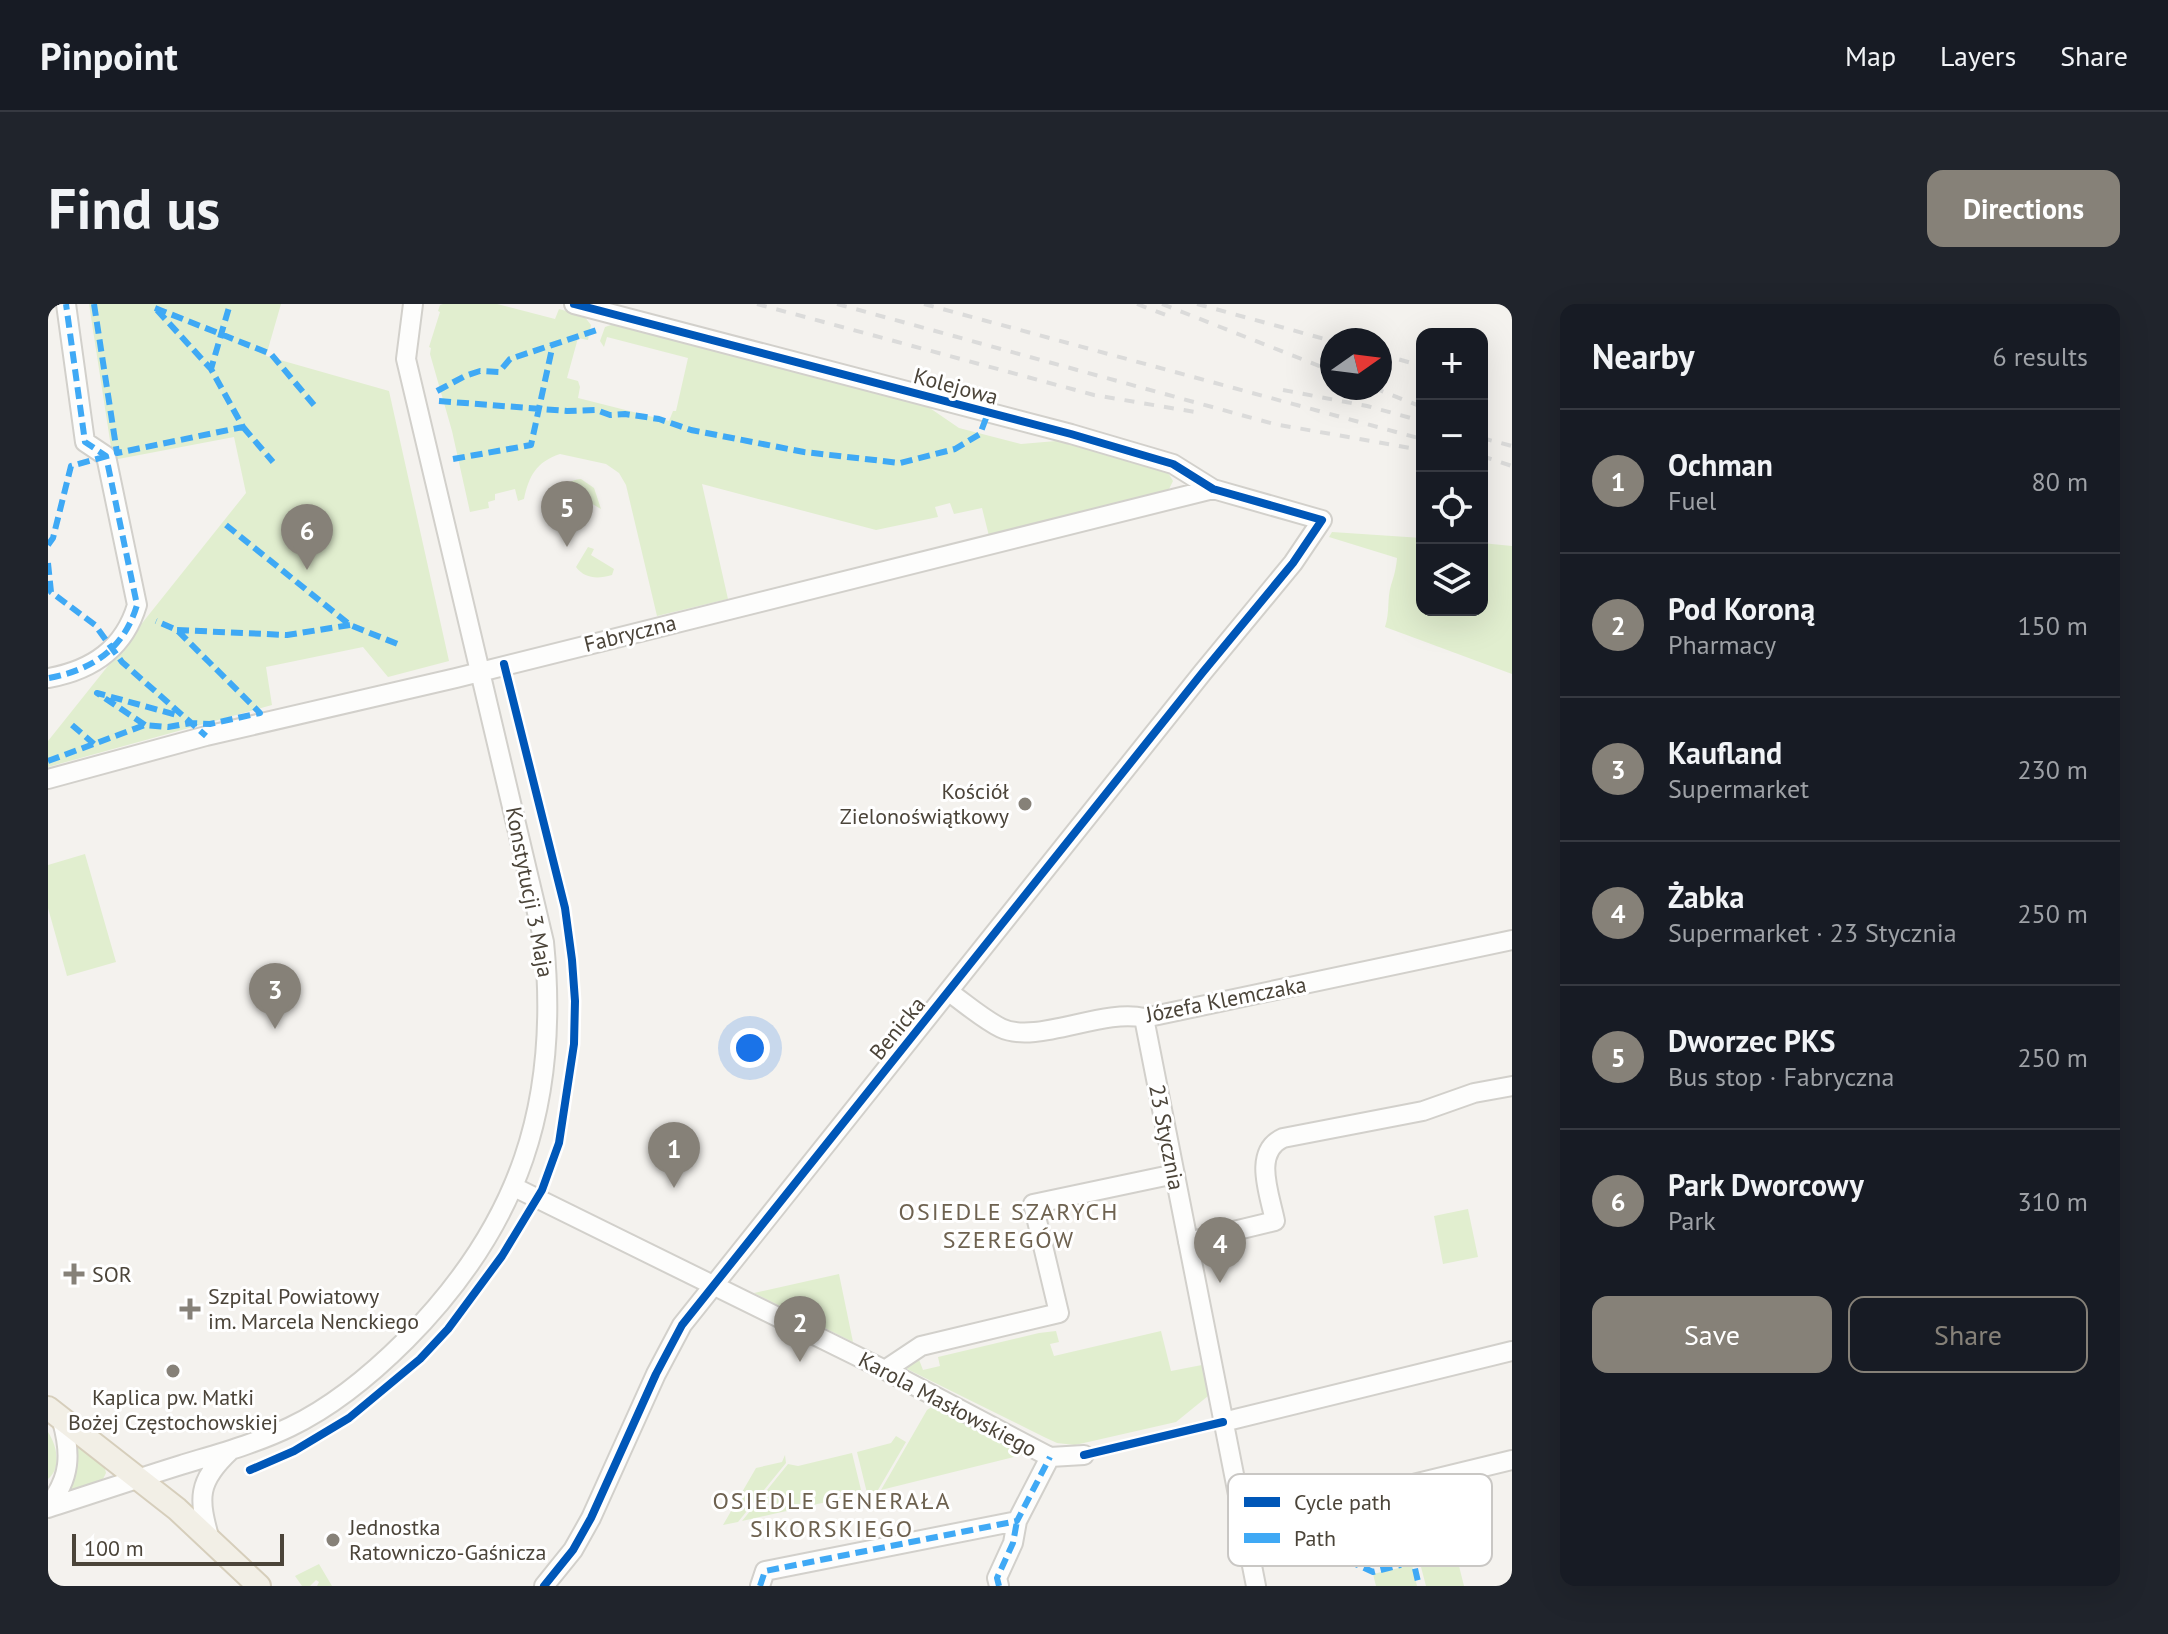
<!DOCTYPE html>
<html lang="en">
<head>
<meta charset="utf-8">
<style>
	body { margin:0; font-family:"PT Sans",sans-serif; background:#20242c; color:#f1f3f6 }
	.controls { position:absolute; right:24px; top:24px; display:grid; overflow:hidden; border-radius:16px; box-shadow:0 8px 32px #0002 }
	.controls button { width:72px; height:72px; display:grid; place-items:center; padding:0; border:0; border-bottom:2px solid #363941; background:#171b24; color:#f1f3f6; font:40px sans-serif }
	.compass { position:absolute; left:1272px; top:24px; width:72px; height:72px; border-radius:50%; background:#171b24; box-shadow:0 8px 32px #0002; rotate:76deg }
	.scale { position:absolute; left:24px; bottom:20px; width:212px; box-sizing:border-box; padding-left:8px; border:4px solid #4b4439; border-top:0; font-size:22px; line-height:28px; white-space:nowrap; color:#4b4439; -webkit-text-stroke:6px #fff; paint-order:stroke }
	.you { position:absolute; left:702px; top:744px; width:28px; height:28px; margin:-20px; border:6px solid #fff; border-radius:50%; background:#1a73e8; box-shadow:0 0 0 12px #1a73e833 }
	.badge { display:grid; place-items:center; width:52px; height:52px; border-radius:50%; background:#868178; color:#fff; font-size:26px; font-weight:700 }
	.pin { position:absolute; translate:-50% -66px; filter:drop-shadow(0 2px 4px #0008) }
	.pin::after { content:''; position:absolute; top:42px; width:28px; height:24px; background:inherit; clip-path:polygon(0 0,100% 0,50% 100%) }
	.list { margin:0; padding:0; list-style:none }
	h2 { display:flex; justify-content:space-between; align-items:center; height:104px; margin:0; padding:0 32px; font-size:34px }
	h2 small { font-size:26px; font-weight:400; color:#9ea1a6 }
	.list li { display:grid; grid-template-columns:52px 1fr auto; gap:24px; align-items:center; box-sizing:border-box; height:144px; padding:0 32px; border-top:2px solid #363941 }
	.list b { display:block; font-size:30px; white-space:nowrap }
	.list p { margin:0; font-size:26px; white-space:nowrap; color:#9ea1a6 }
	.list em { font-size:26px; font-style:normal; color:#9ea1a6 }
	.actions { display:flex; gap:16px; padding:24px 32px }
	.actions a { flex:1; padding:18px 0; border:2px solid #868178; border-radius:16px; text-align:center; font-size:28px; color:#868178 }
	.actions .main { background:#868178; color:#fff }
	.icon { flex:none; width:44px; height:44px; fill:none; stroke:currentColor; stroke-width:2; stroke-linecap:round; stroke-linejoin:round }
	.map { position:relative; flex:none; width:1464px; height:1282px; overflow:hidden; border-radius:16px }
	header { display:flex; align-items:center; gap:48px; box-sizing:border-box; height:112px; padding:0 40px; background:#171b24; border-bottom:2px solid #363941 }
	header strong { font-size:38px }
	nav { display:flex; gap:44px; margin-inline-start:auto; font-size:28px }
	.intro { display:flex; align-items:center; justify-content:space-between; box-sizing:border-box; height:192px; padding:0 48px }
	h1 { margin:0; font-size:56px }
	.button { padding:20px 36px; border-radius:16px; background:#868178; color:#fff; font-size:28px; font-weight:700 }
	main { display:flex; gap:48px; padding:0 48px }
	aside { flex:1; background:#171b24; border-radius:16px; box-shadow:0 8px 32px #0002 }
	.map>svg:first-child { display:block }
	.green { fill:#e1eecf }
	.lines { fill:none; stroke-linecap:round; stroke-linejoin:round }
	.minor-casing { stroke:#d2d0cb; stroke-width:22 }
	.major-casing { stroke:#d6cebb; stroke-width:26 }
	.minor { stroke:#fdfdfc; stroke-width:18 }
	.major { stroke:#f2efe6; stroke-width:22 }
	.rail { stroke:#dbdbda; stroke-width:4; stroke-dasharray:10 10; stroke-linecap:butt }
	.quiet { stroke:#3fa9f5; stroke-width:6; stroke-dasharray:12 6; stroke-linecap:butt }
	.cycleway-casing { stroke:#fff; stroke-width:13 }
	.cycleway { stroke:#0057b8; stroke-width:8 }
	.poi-dot { fill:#868178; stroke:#fff; stroke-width:3 }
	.labels { text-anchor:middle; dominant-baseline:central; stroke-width:6; stroke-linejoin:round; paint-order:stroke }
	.street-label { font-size:22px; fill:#4b4439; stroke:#fff }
	.poi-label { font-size:22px; fill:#4b4439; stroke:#fff; text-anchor:start }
	.neighbourhood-label { font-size:24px; letter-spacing:2px; fill:#6e6250; stroke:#fff }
	.key { fill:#fff; stroke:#c9c7c4; stroke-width:2 }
	.key-label { font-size:22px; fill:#4b4439 }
</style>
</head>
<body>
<header>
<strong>Pinpoint</strong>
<nav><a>Map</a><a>Layers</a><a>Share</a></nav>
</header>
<div class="intro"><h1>Find us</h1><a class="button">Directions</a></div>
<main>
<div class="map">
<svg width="1464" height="1282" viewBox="0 0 1464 1282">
	<rect width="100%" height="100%" fill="#f4f2ee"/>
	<path class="green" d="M 41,0 L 233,0 L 218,52 L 341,87 L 401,357 L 340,373 L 315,343 L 218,363 L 224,401 L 0,463 L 0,437 L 198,189 L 186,133 L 65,156 Z
		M 395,0 L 449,0 L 507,15 L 511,5 L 536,12 L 543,21 L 540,36 L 530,34 L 519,74 L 530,77 L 532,83 L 530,94 L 621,117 L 625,107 L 628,107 L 640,54 L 559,33 L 556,43 L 552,37 L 557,23 L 566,20 L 873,98 L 911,124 L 973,140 L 1020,136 L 1118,165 L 1125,177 L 1118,191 L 941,232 L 934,204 L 906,210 L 902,199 L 887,203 L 890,213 L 828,226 L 654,180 L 680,295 L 609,312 L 578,181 L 571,169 L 558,160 L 512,150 C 488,158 481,172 476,195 L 470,197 L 467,185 L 447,190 L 447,196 L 440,198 L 441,204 L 422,208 L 404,127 L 382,50 L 383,44 L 381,43 L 392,8 L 390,7 L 392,1 Z
		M 533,175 L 546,184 L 553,205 L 527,190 L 516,211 C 511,193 511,177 533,175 Z
		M 1284,228 L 1374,234 L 1374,306 L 1434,306 L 1434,239 L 1464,242 L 1464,370 L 1337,323 C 1342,308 1339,294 1343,281 C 1346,272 1348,265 1349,254 L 1281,233 Z
		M 540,243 L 546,245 L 543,251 L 566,265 L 564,271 C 550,275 537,275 528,263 Z
		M 37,550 L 68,658 L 19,672 L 0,604 L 0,561 Z
		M 1420,905 L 1430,953 L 1395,960 L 1386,912 Z
		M 791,970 L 805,1038 L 706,989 Z
		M 1008,1027 L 1011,1038 L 1002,1040 L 1006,1052 L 1113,1027 L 1123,1067 L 1154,1061 L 1160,1092 L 1128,1118 L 1027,1141 L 1009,1139 L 996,1133 L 859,1065 L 860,1061 L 870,1053 L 875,1066 L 892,1062 L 890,1053 L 991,1029 Z
		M 885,1102 L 978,1150 L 833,1186 L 879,1106 Z
		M 0,1128 C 9,1142 14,1164 0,1175 Z
		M 848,1132 L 858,1138 L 830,1186 L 819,1189 L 809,1148 L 843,1139 Z
		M 28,1141 L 56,1161 L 58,1169 L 55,1175 L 18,1188 Z
		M 804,1149 L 814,1190 L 694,1217 L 740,1160 L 750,1162 Z
		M 737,1151 L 738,1159 L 690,1218 L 675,1221 L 708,1164 L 734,1158 Z
		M 1409,1254 L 1416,1282 L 1378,1282 L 1373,1263 Z
		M 271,1260 L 284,1282 L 269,1282 L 271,1278 L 268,1276 L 262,1282 L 254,1282 L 247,1272 Z
		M 1364,1261 L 1369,1282 L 1328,1282 L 1325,1270 Z"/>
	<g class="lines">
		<defs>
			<path id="minor" d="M 1,374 C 44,366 76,345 89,301 L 58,152 L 37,138 L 18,0
				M 0,475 L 158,432 L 408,374 L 1165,185
				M 901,688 C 918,700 935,715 953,724 C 988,741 1055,704 1096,714 L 1464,636
				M 1096,714 L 1208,1282
				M 466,883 L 837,1066 L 1002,1153 L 1036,1151
				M 1140,938 L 1227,917 C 1222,891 1204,848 1235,834 L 1375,807 L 1426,789 L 1464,782
				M 837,1066 L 873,1042 L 1011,1009 L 985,900 L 1127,870
				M 1175,1118 L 1464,1047
				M 0,1202 C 23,1174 23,1149 14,1117
				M 0,1204 C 44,1190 88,1175 133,1161 C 169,1150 207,1140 242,1123 C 286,1102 324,1070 358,1036 C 472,921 512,799 496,638 L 358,55 L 365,0
				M 1196,1221 L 1464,1156
				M 162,1236 C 150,1194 149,1178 182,1147
				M 496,1282 L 525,1246 L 543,1214 L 608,1070 L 634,1021 L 1155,368 L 1245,259 L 1274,216 L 1165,185 L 1125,160 L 1023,130 L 526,0
				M 712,1282 L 717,1267 L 969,1217 L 1002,1153
				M 951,1282 L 949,1274 L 965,1239 L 969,1217"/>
			<path id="major" d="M 0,1104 L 129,1205 L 211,1282"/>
		</defs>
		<use href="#minor" class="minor-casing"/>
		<use href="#major" class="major-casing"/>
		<use href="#minor" class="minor"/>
		<use href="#major" class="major"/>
		<path class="rail" d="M 709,0 L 1046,91 L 1147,108
			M 789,0 L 1226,120 L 1374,146
			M 876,0 L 1374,135
			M 1089,0 L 1123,13
			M 1114,0 L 1284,67
			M 1149,0 L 1284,37
			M 1332,50 L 1374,62
			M 1326,84 L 1374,103
			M 1235,86 L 1319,102 L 1374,117
			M 1434,134 L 1464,142
			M 1434,152 L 1464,162"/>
		<path class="quiet" d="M 46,0 L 69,149 L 195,123 L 163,65 L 182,0
			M 107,4 L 223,50 L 266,101
			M 109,6 L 163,65
			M 389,87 L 417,72 L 432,67 L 451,68 L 462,55 L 549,26
			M 391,97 L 519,107 L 548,106 L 562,111 L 577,110 L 611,115 L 643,126 L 756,148 L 852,159 L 907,145 L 932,130 L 940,109
			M 195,123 L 225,158
			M 405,155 L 483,141 L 505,40
			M 178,221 L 302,321 L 352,341
			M 0,241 L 5,234 L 23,162 L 63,151
			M 0,259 L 3,288 L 47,321 L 74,358 L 158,432
			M 129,326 L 239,331 L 302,321
			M 1,374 C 44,366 76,345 89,301 L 58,152 L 37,138 L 18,0
			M 24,421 L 46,440
			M 97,421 L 49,389 L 129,411
			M 0,457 L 97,421 L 120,423 L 143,419 L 162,420 L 212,409 L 129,326 L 108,317
			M 1363,1247 L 1371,1282
			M 1283,1249 L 1325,1268 L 1352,1261 L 1389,1212 L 1395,1196
			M 1297,1255 L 1368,1240 L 1397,1236
			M 712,1282 L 717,1267 L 969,1217 L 1002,1153
			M 951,1282 L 949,1274 L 965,1239 L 969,1217"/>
		<defs>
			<path id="cycleway" d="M 1036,1151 L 1175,1118
				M 202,1166 L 246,1147 L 301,1114 L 372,1055 L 400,1025 L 454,952 L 494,886 L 511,839 L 526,740 L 527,697 L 524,656 L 517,604 L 456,360
				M 496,1282 L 525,1246 L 543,1214 L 608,1070 L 634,1021 L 1155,368 L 1245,259 L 1274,216 L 1165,185 L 1125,160 L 1023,130 L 526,0"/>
		</defs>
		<use href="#cycleway" class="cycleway-casing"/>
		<use href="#cycleway" class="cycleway"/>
	</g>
	<g class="poi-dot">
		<circle cx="977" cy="500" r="8"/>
		<path d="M22 958h8v8h8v8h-8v8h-8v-8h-8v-8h8z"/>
		<path d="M138 993h8v8h8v8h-8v8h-8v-8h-8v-8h8z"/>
		<circle cx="125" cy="1067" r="8"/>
		<circle cx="285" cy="1236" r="8"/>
	</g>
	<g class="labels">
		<g class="street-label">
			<text transform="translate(908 82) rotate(15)">Kolejowa</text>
			<text transform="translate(582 329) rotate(-14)">Fabryczna</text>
			<text transform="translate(482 588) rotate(79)">Konstytucji 3 Maja</text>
			<text transform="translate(1178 695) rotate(-11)">Józefa Klemczaka</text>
			<text transform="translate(849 724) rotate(-51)">Benicka</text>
			<text transform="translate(1119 833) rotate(79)">23 Stycznia</text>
			<text transform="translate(900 1100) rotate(28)">Karola Masłowskiego</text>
		</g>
		<g class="poi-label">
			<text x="961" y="487" text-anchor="end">Kościół<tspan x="961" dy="25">Zielonoświątkowy</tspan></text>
			<text x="44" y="970">SOR</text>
			<text x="160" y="992">Szpital Powiatowy<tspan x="160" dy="25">im. Marcela Nenckiego</tspan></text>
			<text x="125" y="1093" text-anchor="middle">Kaplica pw. Matki<tspan x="125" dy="25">Bożej Częstochowskiej</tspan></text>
			<text x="301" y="1223">Jednostka<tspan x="301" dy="25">Ratowniczo-Gaśnicza</tspan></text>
		</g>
		<g class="neighbourhood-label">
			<text x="961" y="907">OSIEDLE SZARYCH<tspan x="961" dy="28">SZEREGÓW</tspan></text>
			<text x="784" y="1196">OSIEDLE GENERAŁA<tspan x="784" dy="28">SIKORSKIEGO</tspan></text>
		</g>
	</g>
	<rect x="1180" y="1170" width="264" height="92" rx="12" class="key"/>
	<rect x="1196" y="1193" width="36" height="10" fill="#0057b8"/>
	<rect x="1196" y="1229" width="36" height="10" fill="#3fa9f5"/>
	<g class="key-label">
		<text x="1246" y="1206">Cycle path</text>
		<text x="1246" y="1242">Path</text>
	</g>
</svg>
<div class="controls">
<button>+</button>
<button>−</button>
<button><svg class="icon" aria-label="locate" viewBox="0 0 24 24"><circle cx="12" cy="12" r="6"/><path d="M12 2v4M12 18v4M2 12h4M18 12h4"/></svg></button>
<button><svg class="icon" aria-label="layers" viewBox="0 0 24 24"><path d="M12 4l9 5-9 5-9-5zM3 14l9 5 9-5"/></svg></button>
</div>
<svg class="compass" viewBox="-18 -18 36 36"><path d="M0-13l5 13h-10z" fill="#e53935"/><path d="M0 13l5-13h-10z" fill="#9ea1a6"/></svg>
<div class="scale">100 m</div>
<div class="you"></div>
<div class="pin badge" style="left:626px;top:884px">1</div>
<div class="pin badge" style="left:752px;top:1058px">2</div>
<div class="pin badge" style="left:227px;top:725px">3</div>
<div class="pin badge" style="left:1172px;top:979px">4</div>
<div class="pin badge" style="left:519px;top:243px">5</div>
<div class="pin badge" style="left:259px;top:266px">6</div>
</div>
<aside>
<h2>Nearby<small>6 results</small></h2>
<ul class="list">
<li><span class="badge">1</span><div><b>Ochman</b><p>Fuel</p></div><em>80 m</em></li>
<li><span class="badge">2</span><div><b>Pod Koroną</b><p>Pharmacy</p></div><em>150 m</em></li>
<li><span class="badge">3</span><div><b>Kaufland</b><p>Supermarket</p></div><em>230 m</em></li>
<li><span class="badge">4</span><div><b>Żabka</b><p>Supermarket · 23 Stycznia</p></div><em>250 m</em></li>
<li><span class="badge">5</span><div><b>Dworzec PKS</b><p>Bus stop · Fabryczna</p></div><em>250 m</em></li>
<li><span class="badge">6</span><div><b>Park Dworcowy</b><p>Park</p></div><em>310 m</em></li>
</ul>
<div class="actions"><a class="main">Save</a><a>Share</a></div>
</aside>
</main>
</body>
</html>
